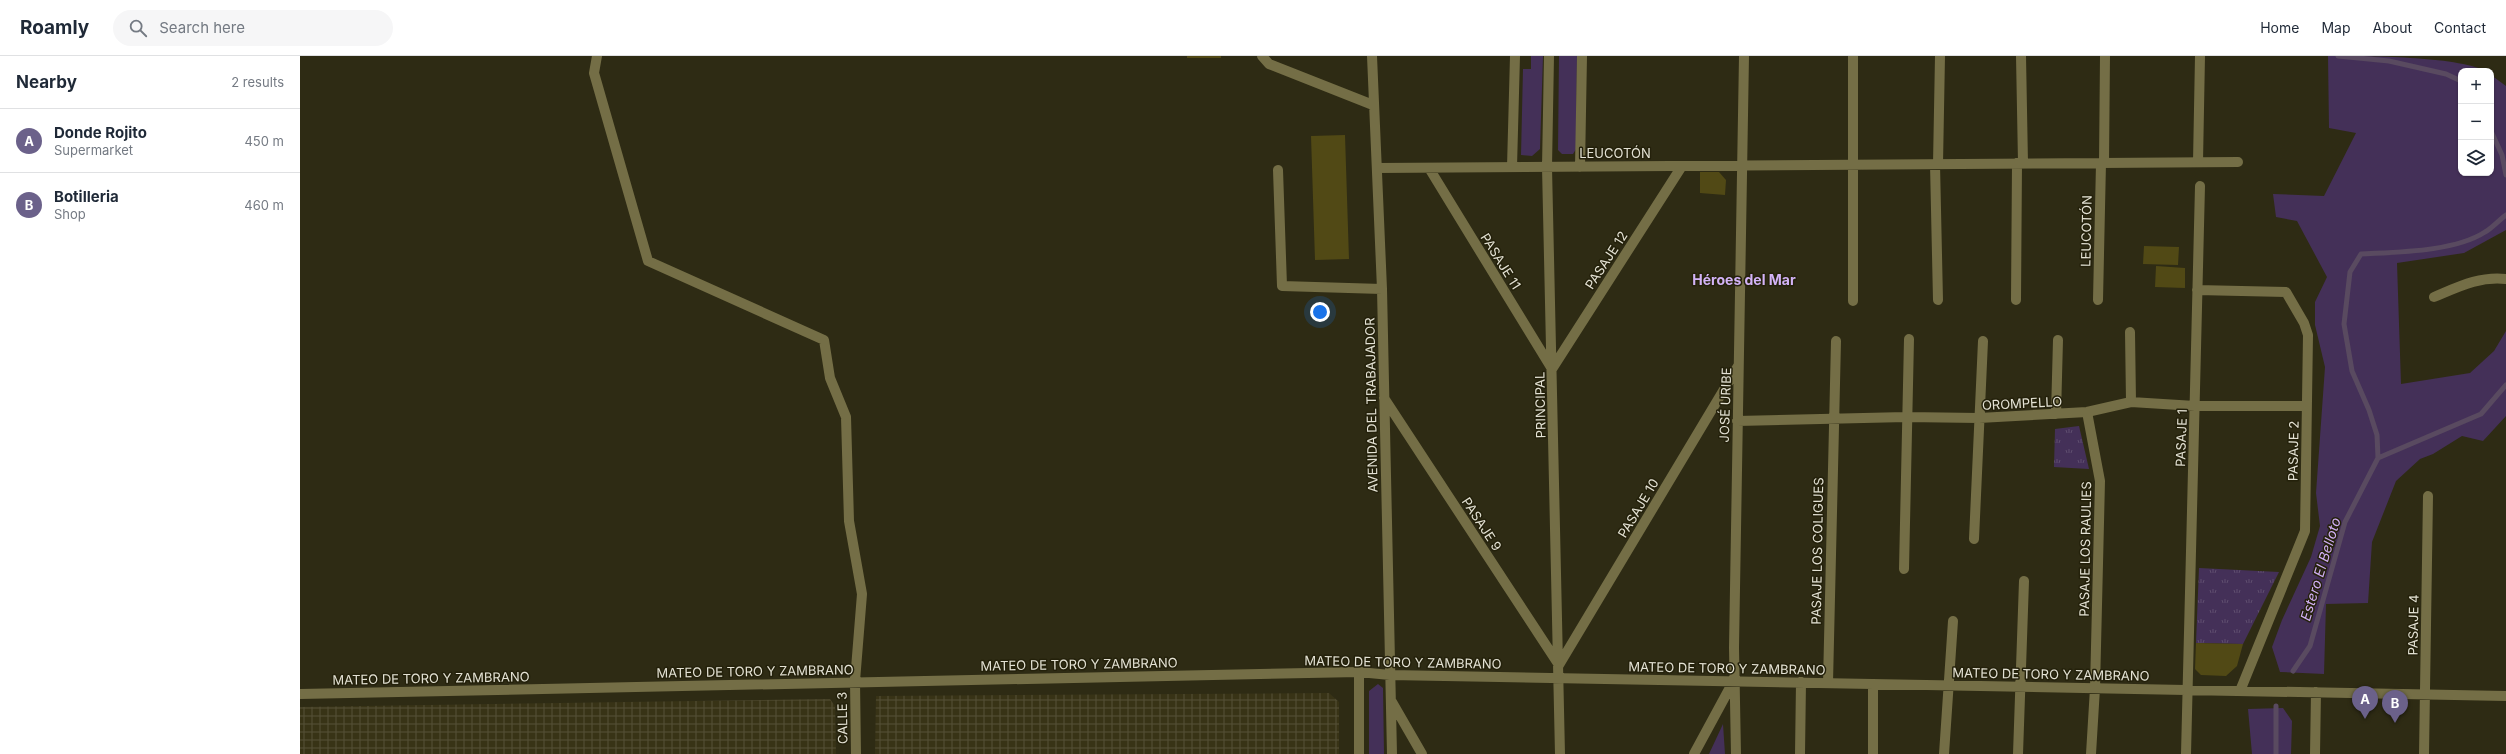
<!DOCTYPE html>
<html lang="en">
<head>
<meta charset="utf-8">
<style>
	body { margin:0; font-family:Inter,sans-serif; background:#f6f6f7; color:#1f2937 }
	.controls { position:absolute; right:12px; top:12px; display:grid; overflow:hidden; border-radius:8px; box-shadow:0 1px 3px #0004 }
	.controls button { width:36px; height:36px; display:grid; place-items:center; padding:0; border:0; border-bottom:1px solid #e0e1e3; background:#fff; color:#1f2937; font:20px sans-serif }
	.you { position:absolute; left:1020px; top:256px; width:14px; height:14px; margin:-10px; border:3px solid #fff; border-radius:50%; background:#1a73e8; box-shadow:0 0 0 6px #1a73e833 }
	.badge { display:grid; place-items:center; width:26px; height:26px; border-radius:50%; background:#6b618a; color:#fff; font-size:13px; font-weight:700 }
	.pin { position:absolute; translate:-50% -33px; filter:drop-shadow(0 1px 2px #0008) }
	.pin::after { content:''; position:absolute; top:21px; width:14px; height:12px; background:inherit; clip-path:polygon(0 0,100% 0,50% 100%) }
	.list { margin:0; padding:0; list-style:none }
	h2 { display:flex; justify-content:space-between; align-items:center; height:52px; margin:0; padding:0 16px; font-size:17px }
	h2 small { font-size:13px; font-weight:400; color:#747a83 }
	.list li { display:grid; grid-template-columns:26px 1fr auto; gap:12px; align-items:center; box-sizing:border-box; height:64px; padding:0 16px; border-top:1px solid #e0e1e3 }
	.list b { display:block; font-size:15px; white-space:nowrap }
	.list p { margin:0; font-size:13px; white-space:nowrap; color:#747a83 }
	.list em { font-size:13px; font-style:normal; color:#747a83 }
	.icon { flex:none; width:22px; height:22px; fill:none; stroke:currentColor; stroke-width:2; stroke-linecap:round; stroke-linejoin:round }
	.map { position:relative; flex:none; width:2206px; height:698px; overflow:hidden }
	header { display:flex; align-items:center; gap:24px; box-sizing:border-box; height:56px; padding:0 20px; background:#fff; border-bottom:1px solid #e0e1e3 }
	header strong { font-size:19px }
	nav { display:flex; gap:22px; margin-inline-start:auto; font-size:14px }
	.search { width:280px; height:36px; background:#f6f6f7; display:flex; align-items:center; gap:10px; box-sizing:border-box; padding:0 14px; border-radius:22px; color:#747a83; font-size:15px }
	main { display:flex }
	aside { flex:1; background:#fff }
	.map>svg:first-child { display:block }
	.industrial { fill:url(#industrial-grid) }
	.grass { fill:#443058 }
	.park { fill:url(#park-tufts) }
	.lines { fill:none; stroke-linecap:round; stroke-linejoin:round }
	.stream { stroke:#594a60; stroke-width:5 }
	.building { fill:#514915 }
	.minor { stroke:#746e46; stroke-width:10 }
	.labels { text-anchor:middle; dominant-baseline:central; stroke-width:3; stroke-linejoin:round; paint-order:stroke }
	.street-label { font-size:13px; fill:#e4e2d4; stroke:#24210b }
	.neighbourhood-label { font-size:14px; font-weight:bold; fill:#d3b3f7; stroke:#24210b }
	.water-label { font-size:14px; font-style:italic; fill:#d0aff4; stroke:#24210b }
</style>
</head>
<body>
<header>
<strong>Roamly</strong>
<div class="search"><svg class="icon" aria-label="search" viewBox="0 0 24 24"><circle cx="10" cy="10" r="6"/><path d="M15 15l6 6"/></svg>Search here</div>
<nav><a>Home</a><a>Map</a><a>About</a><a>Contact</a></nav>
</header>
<main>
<aside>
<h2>Nearby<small>2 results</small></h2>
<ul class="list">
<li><span class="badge">A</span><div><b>Donde Rojito</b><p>Supermarket</p></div><em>450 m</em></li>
<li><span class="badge">B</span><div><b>Botilleria</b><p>Shop</p></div><em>460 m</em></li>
</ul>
</aside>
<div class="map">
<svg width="2206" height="698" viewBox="0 0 2206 698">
	<defs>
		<pattern id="industrial-grid" width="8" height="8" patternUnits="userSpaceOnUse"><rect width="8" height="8" fill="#383316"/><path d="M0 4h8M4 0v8" fill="none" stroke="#555037"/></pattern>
		<pattern id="park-tufts" width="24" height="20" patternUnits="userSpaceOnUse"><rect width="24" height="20" fill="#443058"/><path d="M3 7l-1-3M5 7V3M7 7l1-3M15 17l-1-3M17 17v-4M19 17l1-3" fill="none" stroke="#5f4e6f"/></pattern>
	</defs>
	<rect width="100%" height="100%" fill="#2e2b14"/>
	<path class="industrial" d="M 1029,637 L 1039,646 L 1039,698 L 575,698 L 576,640 Z
		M 530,643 L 535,650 L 536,698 L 0,698 L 0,651 Z"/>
	<path class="grass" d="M 1231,0 L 1243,0 L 1240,93 L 1232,100 L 1221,99 L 1223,13 L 1231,13 Z
		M 1259,0 L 1277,0 L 1276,93 L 1273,98 L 1262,98 L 1258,94 Z
		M 2028,0 C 2067,0 2155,0 2186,15 L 2161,15 L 2161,117 L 2191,117 L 2191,19 L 2206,30 L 2206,174 L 2164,197 L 2097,207 L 2101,328 L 2170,317 L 2194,295 L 2206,275 L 2206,360 L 2183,385 L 2162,380 L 2133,398 L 2120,403 L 2096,425 L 2072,486 L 2068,547 L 2026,548 L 2024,618 L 1980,616 L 1972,591 L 1982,564 L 2011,501 L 2020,470 L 2016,437 L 2025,311 L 2015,269 L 2015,246 L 2027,221 L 1997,165 L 1976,161 L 1973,138 L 2024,140 L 2056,77 L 2029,72 Z
		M 1078,628 L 1083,632 L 1084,698 L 1069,698 L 1069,635 Z
		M 1983,652 L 1992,665 L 1991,698 L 1952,698 L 1948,653 Z
		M 1423,668 L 1425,698 L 1409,698 Z"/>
	<path class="park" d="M 1779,370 L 1789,413 L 1754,411 L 1755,373 Z
		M 1899,512 L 1979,516 L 1943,588 L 1896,587 Z"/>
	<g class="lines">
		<path class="stream" d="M 2038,0 L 2089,5 L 2146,18 L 2161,25
			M 2191,75 L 2202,99 L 2206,119
			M 2078,402 L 2181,358 L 2206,329
			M 1993,615 L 2010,590 L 2045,466 L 2078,402 L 2077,379 L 2069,354 L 2052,315 L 2044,268 L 2050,216 L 2061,198 C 2097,196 2154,196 2185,176 C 2192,172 2199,164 2206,159
			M 1976,698 L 1976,650"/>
	</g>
	<path class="building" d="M 887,0 L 921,0 L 921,2 L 887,2 Z
		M 1045,79 L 1049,203 L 1015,204 L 1011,80 Z
		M 1400,116 L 1419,116 L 1426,124 L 1425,139 L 1400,137 Z
		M 1844,190 L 1879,191 L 1878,209 L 1843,208 Z
		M 1856,210 L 1885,212 L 1885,232 L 1855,231 Z
		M 1896,587 L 1943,588 L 1937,610 L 1926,620 L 1901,619 L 1895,613 Z"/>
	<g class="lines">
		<path class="minor" d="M 297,0 L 294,17 L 348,205 L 524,284 L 530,322 L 546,361 L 549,465 L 562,538 L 555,625 L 556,698
			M 962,0 L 969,8 L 1073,49
			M 1072,0 L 1082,233 L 1092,698
			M 1249,0 L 1247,111 L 1260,698
			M 1553,0 L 1553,245
			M 1721,0 L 1723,107
			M 1898,106 L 1900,0
			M 1804,107 L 1805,0
			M 1635,108 L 1638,244
			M 1638,108 L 1640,0
			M 1212,111 L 1215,0
			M 1280,111 L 1282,0
			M 1077,112 L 1938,106
			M 1129,112 L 1252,313 L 1382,110
			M 978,114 L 982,230 L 1082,233
			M 1897,234 L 1986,236 L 2004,267 L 2008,279 L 2005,475 L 1940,635
			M 2134,241 C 2158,231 2179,220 2206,223
			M 1716,244 L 1717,107
			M 1798,244 L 1801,107
			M 1830,276 L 1831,346
			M 1084,342 L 1259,609 L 1438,310
			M 1787,356 L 1800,425 L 1795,632 L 1791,698
			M 1756,358 L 1758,284
			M 1437,365 L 1606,361 L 1679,362 L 1787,356 L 1831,346 L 1895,350 L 2007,350
			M 1674,483 L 1683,285
			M 1604,513 L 1609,283
			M 1059,616 L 1059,698
			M 1528,627 L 1536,285
			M 0,638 L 1059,616 L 1090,619 L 2206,640
			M 1092,646 L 1122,698
			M 1394,698 L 1433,626
			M 1436,698 L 1434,592 L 1444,0
			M 1500,698 L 1501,626
			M 1573,698 L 1573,628
			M 1644,698 L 1653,565
			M 1718,698 L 1724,525
			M 1886,698 L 1900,130
			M 2015,698 L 2016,636
			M 2124,698 L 2128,440"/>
	</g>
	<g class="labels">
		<g class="street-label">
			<text x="1315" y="97">LEUCOTÓN</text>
			<text transform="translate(1786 175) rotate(-89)">LEUCOTÓN</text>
			<text transform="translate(1306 204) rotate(-57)">PASAJE 12</text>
			<text transform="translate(1201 205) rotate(58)">PASAJE 11</text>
			<text transform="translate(1722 347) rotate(-3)">OROMPELLO</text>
			<text transform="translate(1071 349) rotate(-91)">AVENIDA DEL TRABAJADOR</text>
			<text transform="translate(1240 349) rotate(-91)">PRINCIPAL</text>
			<text transform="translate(1425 349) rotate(-88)">JOSÉ URIBE</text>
			<text transform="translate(1881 382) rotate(-88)">PASAJE 1</text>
			<text transform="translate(1993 395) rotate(-89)">PASAJE 2</text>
			<text transform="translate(1338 452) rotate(-59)">PASAJE 10</text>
			<text transform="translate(1182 468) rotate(57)">PASAJE 9</text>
			<text transform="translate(1785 493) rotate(-89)">PASAJE LOS RAULIES</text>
			<text transform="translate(1517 495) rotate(-89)">PASAJE LOS COLIGUES</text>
			<text transform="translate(2113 569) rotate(-89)">PASAJE 4</text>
			<text transform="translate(1103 606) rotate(1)">MATEO DE TORO Y ZAMBRANO</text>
			<text transform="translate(779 608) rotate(-1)">MATEO DE TORO Y ZAMBRANO</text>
			<text transform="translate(1427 612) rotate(1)">MATEO DE TORO Y ZAMBRANO</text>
			<text transform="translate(455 615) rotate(-1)">MATEO DE TORO Y ZAMBRANO</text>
			<text transform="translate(1751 618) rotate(1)">MATEO DE TORO Y ZAMBRANO</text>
			<text transform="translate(131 622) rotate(-1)">MATEO DE TORO Y ZAMBRANO</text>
			<text transform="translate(542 662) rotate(-91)">CALLE 3</text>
		</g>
		<g class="neighbourhood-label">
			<text x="1444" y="223">Héroes del Mar</text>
		</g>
		<g class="water-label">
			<text transform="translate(2020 513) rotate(-73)">Estero El Belloto</text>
		</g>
	</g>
</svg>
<div class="controls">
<button>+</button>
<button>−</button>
<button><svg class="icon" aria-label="layers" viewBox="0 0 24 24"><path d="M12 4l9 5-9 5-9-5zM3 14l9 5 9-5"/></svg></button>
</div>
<div class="you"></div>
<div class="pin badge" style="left:2065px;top:663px">A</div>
<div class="pin badge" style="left:2095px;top:667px">B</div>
</div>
</main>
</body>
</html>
